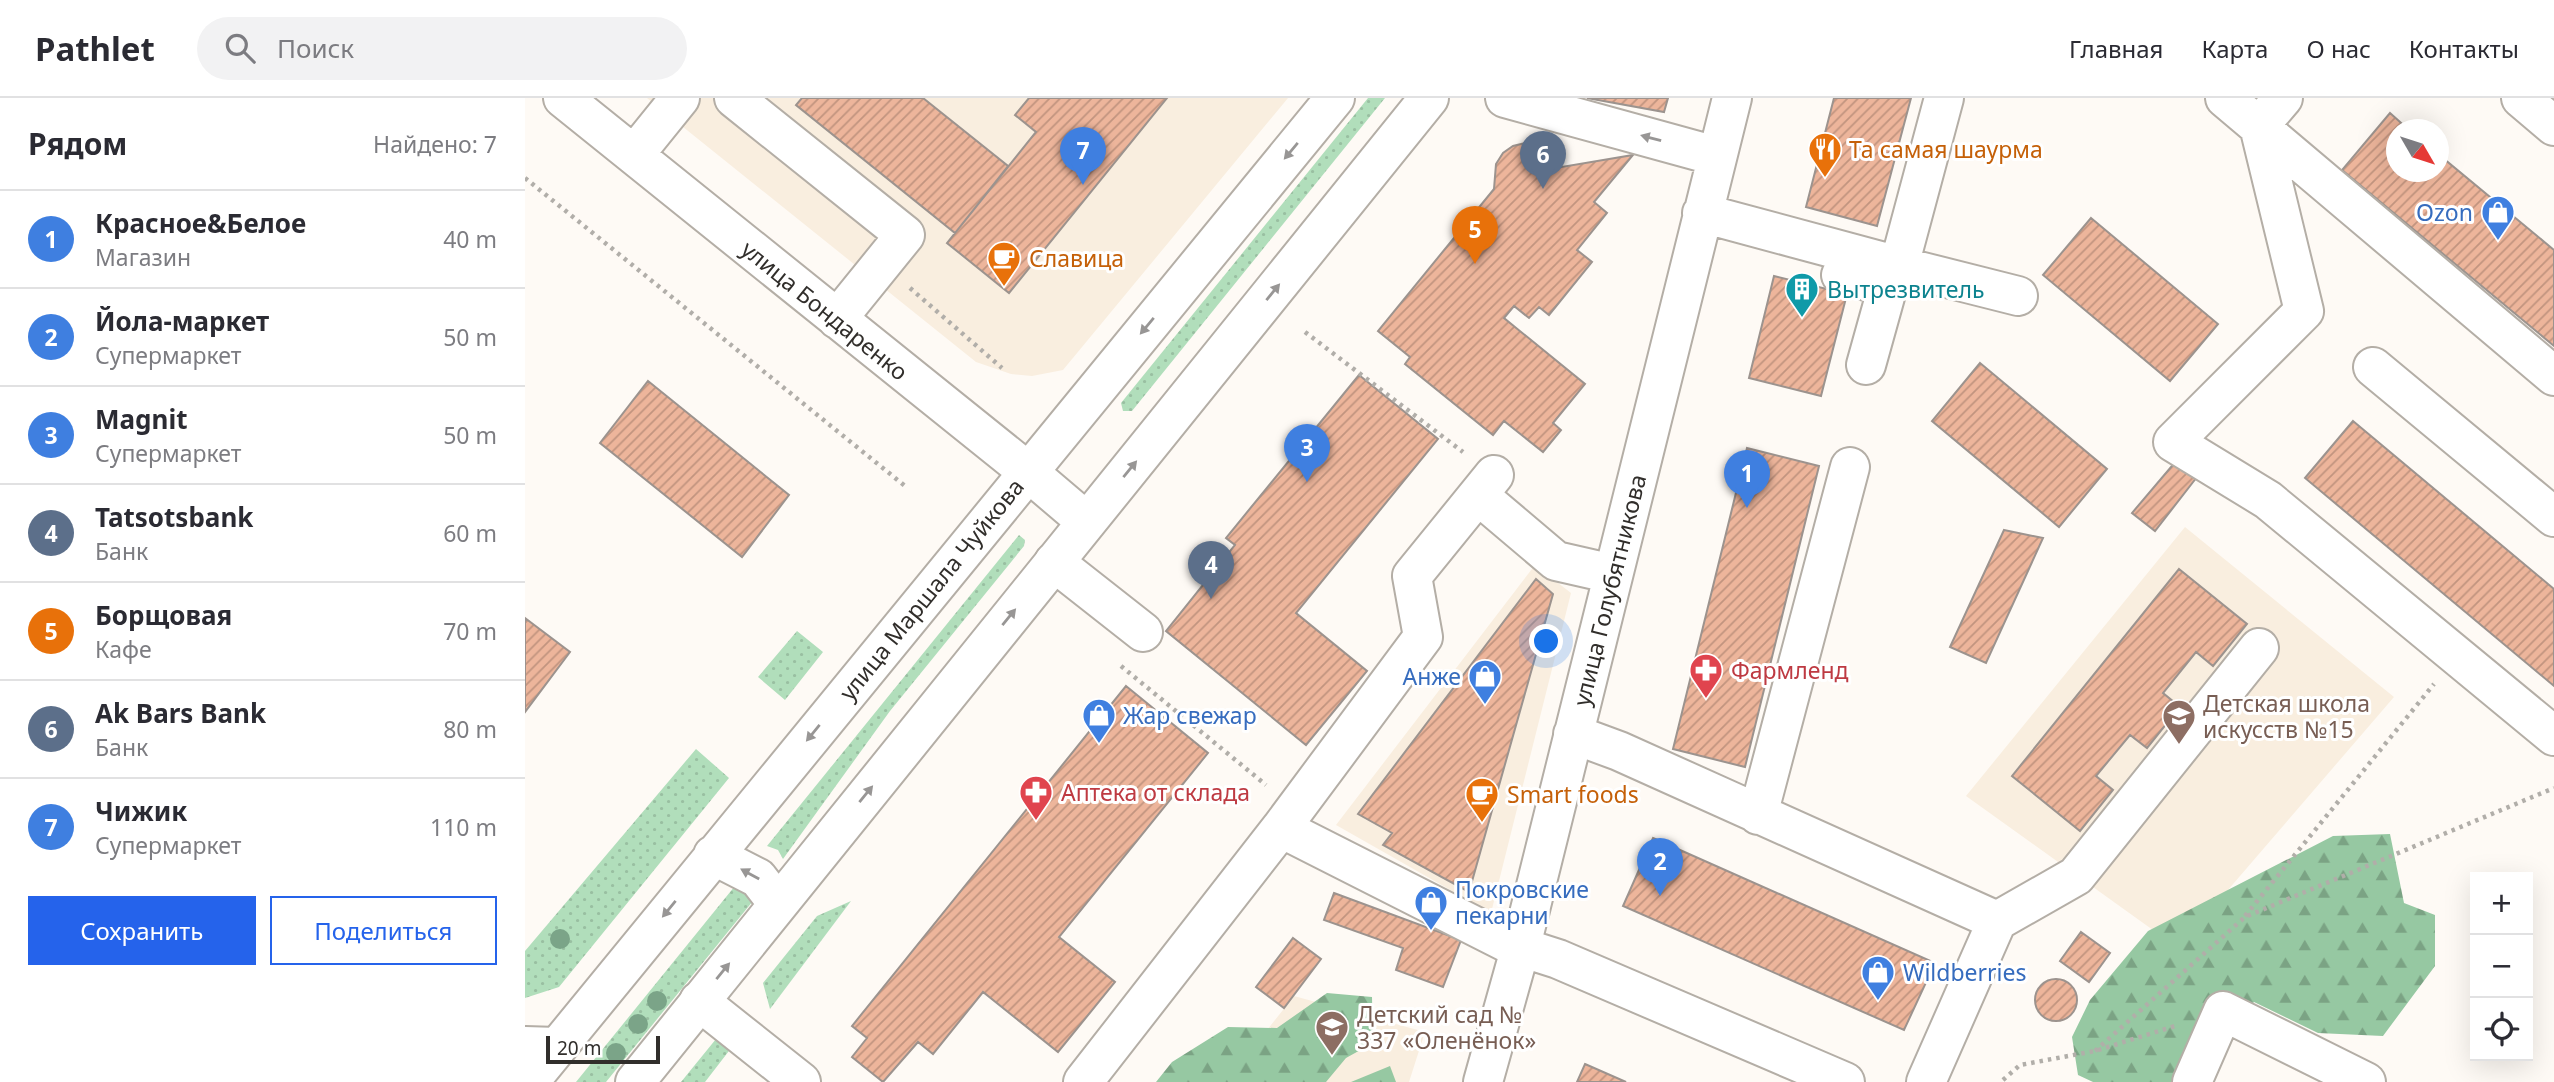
<!DOCTYPE html>
<html lang="ru">
<head>
<meta charset="utf-8">
<style>
	body { margin:0; font-family:"Noto Sans",sans-serif; background:#f2f2f3; color:#2b2b33 }
	.controls { position:absolute; right:21px; bottom:21px; display:grid; overflow:hidden; border-radius:0px; box-shadow:0 7px 28px #0002 }
	.controls button { width:63px; height:63px; display:grid; place-items:center; padding:0; border:0; border-bottom:2px solid #e1e1e2; background:#fff; color:#2b2b33; font:35px sans-serif }
	.compass { position:absolute; left:1861px; top:21px; width:63px; height:63px; border-radius:50%; background:#fff; box-shadow:0 7px 28px #0002; rotate:129deg }
	.scale { position:absolute; left:21px; bottom:18px; width:114px; box-sizing:border-box; padding-left:7px; border:4px solid #312e2b; border-top:0; font-size:19px; line-height:24px; white-space:nowrap; color:#312e2b; -webkit-text-stroke:5px #fff; paint-order:stroke }
	.you { position:absolute; left:1022px; top:544px; width:24px; height:24px; margin:-18px; border:5px solid #fff; border-radius:50%; background:#1a73e8; box-shadow:0 0 0 10px #1a73e833 }
	.badge { display:grid; place-items:center; width:46px; height:46px; border-radius:50%; background:#2563eb; color:#fff; font-size:23px; font-weight:700 }
	.pin { position:absolute; translate:-50% -58px; filter:drop-shadow(0 2px 4px #0008) }
	.pin::after { content:''; position:absolute; top:37px; width:24px; height:21px; background:inherit; clip-path:polygon(0 0,100% 0,50% 100%) }
	.list { margin:0; padding:0; list-style:none }
	h2 { display:flex; justify-content:space-between; align-items:center; height:91px; margin:0; padding:0 28px; font-size:30px }
	h2 small { font-size:23px; font-weight:400; color:#7c7c81 }
	.list li { display:grid; grid-template-columns:46px 1fr auto; gap:21px; align-items:center; box-sizing:border-box; height:98px; padding:0 28px; border-top:2px solid #e1e1e2 }
	.list b { display:block; font-size:26px; white-space:nowrap }
	.list p { margin:0; font-size:23px; white-space:nowrap; color:#7c7c81 }
	.list em { font-size:23px; font-style:normal; color:#7c7c81 }
	.actions { display:flex; gap:14px; padding:21px 28px }
	.actions a { flex:1; padding:16px 0; border:2px solid #2563eb; border-radius:0px; text-align:center; font-size:24px; color:#2563eb }
	.actions .main { background:#2563eb; color:#fff }
	.icon { flex:none; width:38px; height:38px; fill:none; stroke:currentColor; stroke-width:2; stroke-linecap:round; stroke-linejoin:round }
	.map { position:relative; flex:none; width:2029px; height:984px; overflow:hidden }
	header { display:flex; align-items:center; gap:42px; box-sizing:border-box; height:98px; padding:0 35px; background:#fff; border-bottom:2px solid #e1e1e2 }
	header strong { font-size:33px }
	nav { display:flex; gap:38px; margin-inline-start:auto; font-size:24px }
	.search { width:490px; height:63px; background:#f2f2f3; display:flex; align-items:center; gap:18px; box-sizing:border-box; padding:0 24px; border-radius:38px; color:#7c7c81; font-size:26px }
	main { display:flex }
	aside { flex:1; background:#fff }
	.map>svg:first-child { display:block }
	.built { fill:#f9eedf }
	.grass { fill:url(#grass-dots) }
	.forest { fill:url(#forest-firs) }
	.building { fill:url(#building-hatch); stroke:#9c938e; stroke-width:2 }
	.lines { fill:none; stroke-linecap:round; stroke-linejoin:round }
	.minor-casing { stroke:#b4aea6; stroke-width:42 }
	.major-casing { stroke:#b4aea6; stroke-width:42 }
	.path { stroke:#b1aea9; stroke-width:4.5; stroke-dasharray:3.5 5; stroke-linecap:butt }
	.minor { stroke:#fff; stroke-width:38 }
	.major { stroke:#fff; stroke-width:38 }
	.tree { fill:#7ba488 }
	.oneway { fill:#989695 }
	.labels { text-anchor:middle; dominant-baseline:central; stroke-width:6; stroke-linejoin:round; paint-order:stroke }
	.food-label { font-size:23px; fill:#c56008; stroke:#fff; text-anchor:start }
	.shop-label { font-size:23px; fill:#366cbe; stroke:#fff; text-anchor:start }
	.culture-label { font-size:23px; fill:#0d838f; stroke:#fff; text-anchor:start }
	.street-label { font-size:23px; fill:#312e2b; stroke:#fff }
	.health-label { font-size:23px; fill:#be3a42; stroke:#fff; text-anchor:start }
	.education-label { font-size:23px; fill:#785e54; stroke:#fff; text-anchor:start }
</style>
</head>
<body>
<header>
<strong>Pathlet</strong>
<div class="search"><svg class="icon" aria-label="search" viewBox="0 0 24 24"><circle cx="10" cy="10" r="6"/><path d="M15 15l6 6"/></svg>Поиск</div>
<nav><a>Главная</a><a>Карта</a><a>О нас</a><a>Контакты</a></nav>
</header>
<main>
<aside>
<h2>Рядом<small>Найдено: 7</small></h2>
<ul class="list">
<li><span class="badge" style="background:#3f7fe0">1</span><div><b>Красное&amp;Белое</b><p>Магазин</p></div><em>40 m</em></li>
<li><span class="badge" style="background:#3f7fe0">2</span><div><b>Йола-маркет</b><p>Супермаркет</p></div><em>50 m</em></li>
<li><span class="badge" style="background:#3f7fe0">3</span><div><b>Magnit</b><p>Супермаркет</p></div><em>50 m</em></li>
<li><span class="badge" style="background:#5c6f8a">4</span><div><b>Tatsotsbank</b><p>Банк</p></div><em>60 m</em></li>
<li><span class="badge" style="background:#e8710a">5</span><div><b>Борщовая</b><p>Кафе</p></div><em>70 m</em></li>
<li><span class="badge" style="background:#5c6f8a">6</span><div><b>Ak Bars Bank</b><p>Банк</p></div><em>80 m</em></li>
<li><span class="badge" style="background:#3f7fe0">7</span><div><b>Чижик</b><p>Супермаркет</p></div><em>110 m</em></li>
</ul>
<div class="actions"><a class="main">Сохранить</a><a>Поделиться</a></div>
</aside>
<div class="map">
<svg width="2029" height="984" viewBox="0 0 2029 984">
	<defs>
		<pattern id="grass-dots" width="8" height="8" patternUnits="userSpaceOnUse" patternTransform="scale(1.75)"><rect width="8" height="8" fill="#b1debb"/><path d="M2 2h.1M6 6h.1" fill="none" stroke="#99bfa1" stroke-width="1.8" stroke-linecap="round"/></pattern>
		<pattern id="forest-firs" width="22" height="20" patternUnits="userSpaceOnUse" patternTransform="scale(1.75)"><rect width="22" height="20" fill="#96c8a2"/><path d="M5 1l3.5 6h-7zM16 11l3.5 6h-7z" fill="#7ba384"/></pattern>
		<pattern id="building-hatch" width="6" height="6" patternUnits="userSpaceOnUse" patternTransform="scale(1.75)"><rect width="6" height="6" fill="#edb59b"/><path d="M-1 1l2-2M0 6l6-6M5 7l2-2" fill="none" stroke="#c1947f"/></pattern>
	</defs>
	<rect width="100%" height="100%" fill="#fefaf5"/>
	<path class="built" d="M 122,0 L 763,0 L 538,272 L 507,278 L 486,276 L 451,264 Z
		M 1660,429 L 1869,599 L 1653,850 L 1441,698 Z
		M 1010,467 L 1046,495 L 966,815 L 811,727 Z
		M 769,898 L 900,934 L 884,984 L 701,984 Z"/>
	<path class="grass" d="M 843,0 L 860,0 L 607,313 L 598,313 L 596,305 Z
		M 494,437 L 500,442 L 499,448 L 365,613 L 258,761 L 253,752 L 242,748 Z
		M 272,533 L 298,554 L 260,602 L 233,579 Z
		M 171,651 L 204,680 L 34,889 L 0,900 L 0,853 Z
		M 214,783 L 232,798 L 81,984 L 51,984 Z
		M 326,803 L 245,911 L 238,885 L 292,818 Z
		M 191,941 L 207,949 L 180,984 L 156,984 Z"/>
	<path class="forest" d="M 1865,736 L 1879,805 L 1910,817 L 1910,868 L 1858,938 L 1793,935 L 1729,904 L 1650,984 L 1568,984 L 1553,977 L 1547,939 L 1565,902 L 1623,833 L 1808,738 Z
		M 802,895 L 847,899 L 848,945 L 821,960 L 801,984 L 631,984 L 647,964 L 703,929 L 752,930 Z
		M 865,968 L 871,984 L 826,984 Z"/>
	<path class="building" d="M 277,0 L 398,0 L 483,68 L 430,135 L 271,7 Z
		M 504,0 L 642,0 L 484,195 L 422,145 L 511,34 L 490,17 Z
		M 1062,0 L 1143,0 L 1139,14 Z
		M 1309,0 L 1386,0 L 1352,128 L 1281,109 Z
		M 1865,15 L 1884,32 L 1871,32 L 1871,74 L 1913,74 L 1913,56 L 2029,152 L 2029,248 L 1817,72 Z
		M 1000,45 L 1013,48 L 1023,54 L 1031,70 L 1108,57 L 1069,104 L 1082,115 L 1052,152 L 1067,164 L 1024,217 L 1014,209 L 1004,220 L 989,208 L 979,220 L 1060,286 L 1028,325 L 1036,332 L 1018,354 L 979,323 L 968,337 L 880,266 L 885,259 L 853,233 L 969,91 L 971,66 L 978,55 L 988,48 Z
		M 1566,120 L 1693,226 L 1645,283 L 1518,177 Z
		M 1249,178 L 1322,196 L 1296,298 L 1224,280 Z
		M 1455,265 L 1582,371 L 1534,429 L 1407,323 Z
		M 834,277 L 913,341 L 771,515 L 842,573 L 781,647 L 641,533 L 710,447 L 701,440 Z
		M 123,283 L 264,397 L 217,459 L 75,345 Z
		M 1828,323 L 2029,491 L 2029,588 L 1780,380 Z
		M 1222,350 L 1294,368 L 1220,669 L 1148,651 Z
		M 1652,362 L 1672,379 L 1630,433 L 1607,415 Z
		M 1479,432 L 1518,440 L 1461,565 L 1425,549 Z
		M 1654,471 L 1722,526 L 1688,568 L 1671,554 L 1638,595 L 1655,609 L 1622,650 L 1605,637 L 1571,678 L 1588,692 L 1555,733 L 1487,678 Z
		M 1011,481 L 1028,496 L 944,794 L 858,747 L 867,735 L 833,716 Z
		M 0,520 L 45,554 L 0,614 Z
		M 601,588 L 683,655 L 534,839 L 590,884 L 533,954 L 458,894 L 408,956 L 393,944 L 358,984 L 327,959 L 342,940 L 327,928 Z
		M 1128,740 L 1410,865 L 1379,932 L 1098,808 Z
		M 809,795 L 936,842 L 918,889 L 871,872 L 878,850 L 799,822 Z
		M 1556,834 L 1585,855 L 1564,884 L 1535,863 Z
		M 768,840 L 796,861 L 759,910 L 731,889 Z
		M1510 902a21 21 0 1 1 42 0a21 21 0 1 1-42 0Z
		M 1060,966 L 1101,984 L 1052,984 Z"/>
	<g class="lines">
		<defs>
			<path id="minor" d="M 38,0 L 502,373
				M 209,0 L 380,137 L 312,221
				M 980,0 L 1191,58
				M 1700,0 L 2029,278
				M 1758,0 L 1734,28 L 1779,213 L 1648,344 L 1743,402 L 2029,638
				M 1996,0 L 2029,28
				M 109,57 L 155,0
				M 1177,115 L 1374,168 L 1419,0
				M 1374,168 L 1493,198
				M 1316,177 L 1363,188 L 1341,267
				M 1848,269 L 2029,419
				M 953,397 L 1031,463 L 1088,476
				M 529,464 L 618,534
				M 1048,636 L 1094,653 L 1472,823 L 1401,984
				M 1233,717 L 1325,369
				M 756,730 L 898,539 L 887,478 L 969,377
				M 1472,823 L 1551,778 L 1734,550
				M 174,903 L 276,984
				M 0,948 L 32,949
				M 558,984 L 756,730 L 983,845 L 1033,861 L 1320,984
				M 958,984 L 996,848 L 1207,0
				M 1667,984 L 1698,913 L 1841,984"/>
			<path id="major" d="M 502,373 L 562,424
				M 188,757 L 233,780 L 253,806
				M 4,984 L 810,0
				M 110,984 L 904,0"/>
		</defs>
		<use href="#minor" class="minor-casing"/>
		<use href="#major" class="major-casing"/>
		<path class="path" d="M 0,80 L 380,388
			M 385,190 L 477,270
			M 780,234 L 938,354
			M 596,568 L 741,687
			M 1720,818 L 1909,586
			M 1570,953 L 1720,819 L 2029,690
			M 1478,982 L 1495,967 L 1570,953 L 1650,928"/>
		<use href="#minor" class="minor"/>
		<use href="#major" class="major"/>
	</g>
	<g class="tree">
		<circle cx="35" cy="841" r="10"/>
		<circle cx="132" cy="903" r="10"/>
		<circle cx="113" cy="926" r="10"/>
		<circle cx="91" cy="955" r="10"/>
	</g>
	<defs><path id="oneway-solid" d="M-6-.8H1V-3.2L6.5 0L1 3.2V.8H-6Z" transform="scale(1.75)"/></defs>
	<g class="oneway">
		<use href="#oneway-solid" transform="translate(1126 40) rotate(-165)"/>
		<use href="#oneway-solid" transform="translate(766 53) rotate(130)"/>
		<use href="#oneway-solid" transform="translate(748 194) rotate(-51)"/>
		<use href="#oneway-solid" transform="translate(622 228) rotate(130)"/>
		<use href="#oneway-solid" transform="translate(605 371) rotate(-51)"/>
		<use href="#oneway-solid" transform="translate(484 519) rotate(-51)"/>
		<use href="#oneway-solid" transform="translate(288 635) rotate(129)"/>
		<use href="#oneway-solid" transform="translate(341 696) rotate(-51)"/>
		<use href="#oneway-solid" transform="translate(225 776) rotate(-151)"/>
		<use href="#oneway-solid" transform="translate(144 811) rotate(129)"/>
		<use href="#oneway-solid" transform="translate(198 873) rotate(-51)"/>
	</g>
	<defs>
		<symbol id="restaurant-pin" viewBox="-11 -11 22 30"><path d="M0 17L-7.5 6A9.5 9.5 0 1 1 7.5 6Z" fill="#e8710a" stroke="#fff"/><path d="M-5-6h1v4h1v-4h1v4h1v-4h1v5L-1.5 .5V6h-2V.5L-5-1ZM5-6V6H3V1.5H1.5Q1.5-4 5-6Z" fill="#fff"/></symbol>
		<symbol id="shop-pin" viewBox="-11 -11 22 30"><path d="M0 17L-7.5 6A9.5 9.5 0 1 1 7.5 6Z" fill="#3f7fe0" stroke="#fff"/><path d="M-5-2.5h2.3a2.7 3.5 0 0 1 5.4 0H5L5.5 6h-11ZM-1.5-2.5h3a1.5 2.3 0 0 0-3 0Z" fill="#fff"/></symbol>
		<symbol id="cafe-pin" viewBox="-11 -11 22 30"><path d="M0 17L-7.5 6A9.5 9.5 0 1 1 7.5 6Z" fill="#e8710a" stroke="#fff"/><path d="M-5.5-4.5H6V0H3Q3 3.5 0 3.5H-2.5Q-5.5 3.5-5.5 0ZM3-3.2v2h1.7v-2ZM-6 4.5H4V6H-6Z" fill="#fff"/></symbol>
		<symbol id="building-pin" viewBox="-11 -11 22 30"><path d="M0 17L-7.5 6A9.5 9.5 0 1 1 7.5 6Z" fill="#0f9aa8" stroke="#fff"/><path d="M-4-6H4V6H1V3H-1V6H-4ZM-2.5-4.3h1.7v1.8h-1.7ZM.8-4.3h1.7v1.8H.8ZM-2.5-1h1.7V.8h-1.7ZM.8-1h1.7V.8H.8Z" fill="#fff"/></symbol>
		<symbol id="pharmacy-pin" viewBox="-11 -11 22 30"><path d="M0 17L-7.5 6A9.5 9.5 0 1 1 7.5 6Z" fill="#e0444e" stroke="#fff"/><path d="M-2-6h4v4h4v4h-4v4h-4v-4h-4v-4h4Z" fill="#fff"/></symbol>
		<symbol id="school-pin" viewBox="-11 -11 22 30"><path d="M0 17L-7.5 6A9.5 9.5 0 1 1 7.5 6Z" fill="#8d6e63" stroke="#fff"/><path d="M0-5L7-2L0 1L-7-2ZM-4 1L0 2.5L4 1V4Q0 6-4 4Z" fill="#fff"/></symbol>
	</defs>
	<g fill-rule="evenodd">
		<use href="#restaurant-pin" x="1281" y="32" width="38" height="52"/>
		<use href="#shop-pin" x="1954" y="95" width="38" height="52"/>
		<use href="#cafe-pin" x="460" y="141" width="38" height="52"/>
		<use href="#building-pin" x="1258" y="172" width="38" height="52"/>
		<use href="#pharmacy-pin" x="1162" y="553" width="38" height="52"/>
		<use href="#shop-pin" x="941" y="559" width="38" height="52"/>
		<use href="#shop-pin" x="555" y="598" width="38" height="52"/>
		<use href="#school-pin" x="1635" y="599" width="38" height="52"/>
		<use href="#pharmacy-pin" x="492" y="675" width="38" height="52"/>
		<use href="#cafe-pin" x="938" y="677" width="38" height="52"/>
		<use href="#shop-pin" x="887" y="785" width="38" height="52"/>
		<use href="#shop-pin" x="1334" y="855" width="38" height="52"/>
		<use href="#school-pin" x="788" y="910" width="38" height="52"/>
	</g>
	<g class="labels">
		<g class="food-label">
			<text x="1324" y="51">Та самая шаурма</text>
			<text x="504" y="160">Славица</text>
			<text x="982" y="696">Smart foods</text>
		</g>
		<g class="shop-label">
			<text x="1948" y="114" text-anchor="end">Ozon</text>
			<text x="936" y="578" text-anchor="end">Анже</text>
			<text x="598" y="617">Жар свежар</text>
			<text x="930" y="791">Покровские<tspan x="930" dy="26">пекарни</tspan></text>
			<text x="1378" y="874">Wildberries</text>
		</g>
		<g class="culture-label">
			<text x="1302" y="191">Вытрезвитель</text>
		</g>
		<g class="street-label">
			<text transform="translate(300 212) rotate(39)">улица Бондаренко</text>
			<text transform="translate(406 491) rotate(-51)">улица Маршала Чуйкова</text>
			<text transform="translate(1084 492) rotate(-76)">улица Голубятникова</text>
		</g>
		<g class="health-label">
			<text x="1206" y="572">Фармленд</text>
			<text x="536" y="694">Аптека от склада</text>
		</g>
		<g class="education-label">
			<text x="1678" y="605">Детская школа<tspan x="1678" dy="26">искусств №15</tspan></text>
			<text x="832" y="916">Детский сад №<tspan x="832" dy="26">337 «Оленёнок»</tspan></text>
		</g>
	</g>
</svg>
<div class="controls">
<button>+</button>
<button>−</button>
<button><svg class="icon" aria-label="locate" viewBox="0 0 24 24"><circle cx="12" cy="12" r="6"/><path d="M12 2v4M12 18v4M2 12h4M18 12h4"/></svg></button>
</div>
<svg class="compass" viewBox="-18 -18 36 36"><path d="M0-13l5 13h-10z" fill="#e53935"/><path d="M0 13l5-13h-10z" fill="#7c7c81"/></svg>
<div class="scale">20 m</div>
<div class="you"></div>
<div class="pin badge" style="left:1222px;top:410px;background:#3f7fe0">1</div>
<div class="pin badge" style="left:1135px;top:798px;background:#3f7fe0">2</div>
<div class="pin badge" style="left:782px;top:384px;background:#3f7fe0">3</div>
<div class="pin badge" style="left:686px;top:501px;background:#5c6f8a">4</div>
<div class="pin badge" style="left:950px;top:166px;background:#e8710a">5</div>
<div class="pin badge" style="left:1018px;top:91px;background:#5c6f8a">6</div>
<div class="pin badge" style="left:558px;top:87px;background:#3f7fe0">7</div>
</div>
</main>
</body>
</html>
